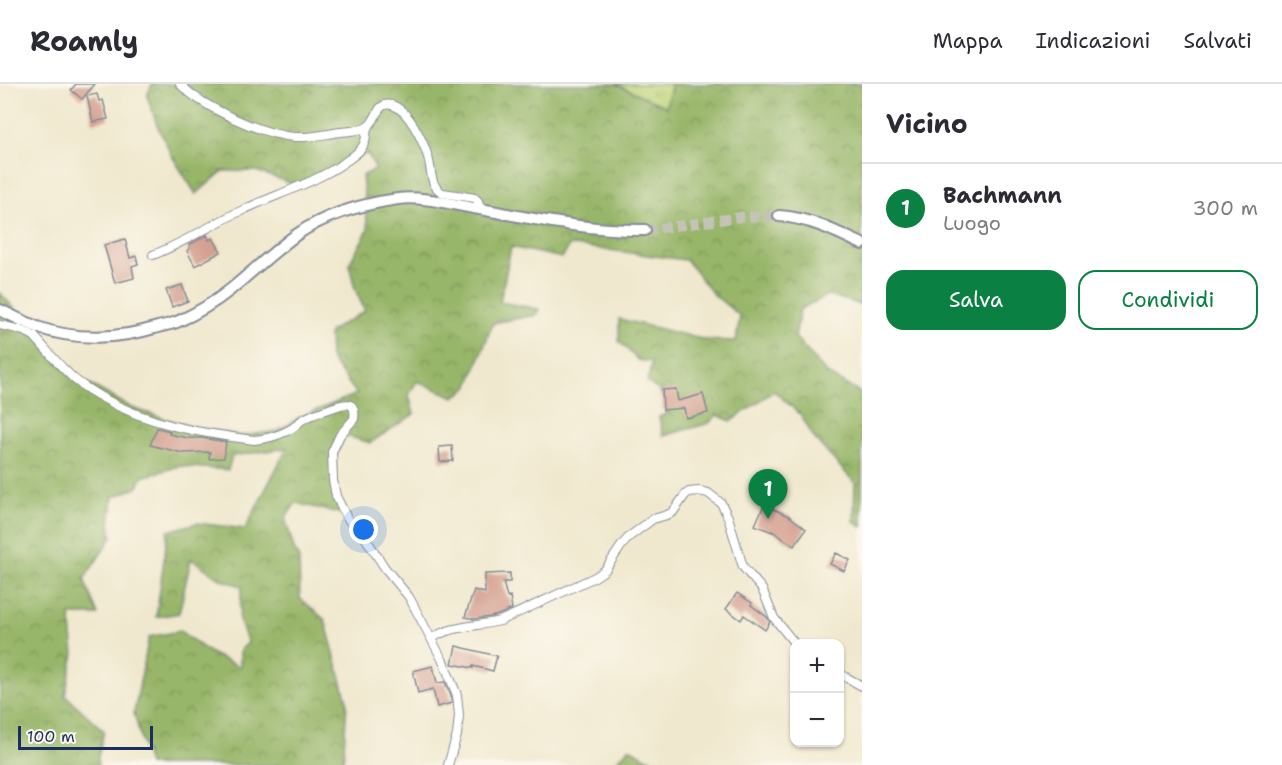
<!DOCTYPE html>
<html lang="it">
<head>
<meta charset="utf-8">
<style>
	body { margin:0; font-family:"Shantell Sans",sans-serif; background:#f7f7f7; color:#2b2b33 }
	.controls { position:absolute; right:18px; bottom:18px; display:grid; overflow:hidden; border-radius:12px; box-shadow:0 2px 4px #0004 }
	.controls button { width:54px; height:54px; display:grid; place-items:center; padding:0; border:0; border-bottom:2px solid #e1e1e2; background:#fff; color:#2b2b33; font:30px sans-serif }
	.scale { position:absolute; left:18px; bottom:15px; width:135px; box-sizing:border-box; padding-left:6px; border:3px solid #1b2f5e; border-top:0; font-size:16px; line-height:21px; white-space:nowrap; color:#1b2f5e; -webkit-text-stroke:4px #fbf7ec; paint-order:stroke }
	.you { position:absolute; left:364px; top:446px; width:21px; height:21px; margin:-15px; border:4px solid #fff; border-radius:50%; background:#1a73e8; box-shadow:0 0 0 9px #1a73e833 }
	.badge { display:grid; place-items:center; width:39px; height:39px; border-radius:50%; background:#0b8043; color:#fff; font-size:20px; font-weight:700 }
	.pin { position:absolute; translate:-50% -50px; filter:drop-shadow(0 2px 3px #0008) }
	.pin::after { content:''; position:absolute; top:32px; width:21px; height:18px; background:inherit; clip-path:polygon(0 0,100% 0,50% 100%) }
	.list { margin:0; padding:0; list-style:none }
	h2 { display:flex; justify-content:space-between; align-items:center; height:78px; margin:0; padding:0 24px; font-size:26px }
	h2 small { font-size:20px; font-weight:400; color:#7c7c81 }
	.list li { display:grid; grid-template-columns:39px 1fr auto; gap:18px; align-items:center; box-sizing:border-box; height:90px; padding:0 24px; border-top:2px solid #e1e1e2 }
	.list b { display:block; font-size:22px; white-space:nowrap }
	.list p { margin:0; font-size:20px; white-space:nowrap; color:#7c7c81 }
	.list em { font-size:20px; font-style:normal; color:#7c7c81 }
	.actions { display:flex; gap:12px; padding:18px 24px }
	.actions a { flex:1; padding:14px 0; border:2px solid #0b8043; border-radius:18px; text-align:center; font-size:21px; color:#0b8043 }
	.actions .main { background:#0b8043; color:#fff }
	.map { position:relative; flex:none; width:862px; height:681px; overflow:hidden }
	header { display:flex; align-items:center; gap:36px; box-sizing:border-box; height:84px; padding:0 30px; background:#fff; border-bottom:2px solid #e1e1e2 }
	header strong { font-size:28px }
	nav { display:flex; gap:33px; margin-inline-start:auto; font-size:21px }
	main { display:flex }
	aside { flex:1; background:#fff }
	.map>svg:first-child { display:block }
	.grass { fill:url(#grass-tufts); stroke:#6e826c; stroke-width:1.5 }
	.forest { fill:url(#forest-crowns); stroke:#5a7264; stroke-width:1.5 }
	.building { fill:#d39c8c }
	.lines { fill:none; stroke-linecap:round; stroke-linejoin:round }
	.secondary-tunnel { stroke:#c5c3b8; stroke-width:10; stroke-dasharray:10 5; stroke-linecap:butt }
	.street-casing { stroke:#868c96; stroke-width:10 }
	.secondary-casing { stroke:#868c96; stroke-width:14 }
	.street { stroke:#fff; stroke-width:8 }
	.secondary { stroke:#fff; stroke-width:10 }
</style>
</head>
<body>
<header>
<strong>Roamly</strong>
<nav><a>Mappa</a><a>Indicazioni</a><a>Salvati</a></nav>
</header>
<main>
<div class="map">
<svg width="862" height="681" viewBox="0 0 862 681">
	<defs>
		<pattern id="grass-tufts" width="24" height="20" patternUnits="userSpaceOnUse" patternTransform="scale(1.5)"><rect width="24" height="20" fill="#c0d579"/><path d="M3 7l-1-3M5 7V3M7 7l1-3M15 17l-1-3M17 17v-4M19 17l1-3" fill="none" stroke="#a4b76b"/></pattern>
		<pattern id="forest-crowns" width="20" height="18" patternUnits="userSpaceOnUse" patternTransform="scale(1.5)"><rect width="20" height="18" fill="#98b669"/><path d="M2 6a3 3 0 1 1 6 0M12 15a3 3 0 1 1 6 0" fill="none" stroke="#7b945a"/></pattern>
	</defs>
	<rect width="100%" height="100%" fill="#fbf7ec"/>
	<filter id="ink" filterUnits="userSpaceOnUse"><feTurbulence type="fractalNoise" baseFrequency=".0167" numOctaves="2"/><feDisplacementMap in="SourceGraphic" scale="12" xChannelSelector="R" yChannelSelector="G"/><feConvolveMatrix kernelMatrix="1 2 1 2 8 2 1 2 1" color-interpolation-filters="sRGB"/></filter>
	<filter id="wash" filterUnits="userSpaceOnUse"><feTurbulence type="fractalNoise" baseFrequency=".008" numOctaves="4" result="noise"/><feDisplacementMap in="SourceGraphic" scale="24" xChannelSelector="R" yChannelSelector="G"/><feGaussianBlur stdDeviation="1.35" result="paint"/><feColorMatrix in="noise" values="0 0 0 0 0 0 0 0 0 0 0 0 0 0 0 0 0 1.4 0 .05"/><feComposite in="paint" operator="in"/></filter>
	<g filter="url(#wash)">
		<rect width="100%" height="100%" fill="#f0e8ce"/>
		<path class="grass" d="M 616,0 L 672,0 L 666,23 Z"/>
		<path class="forest" d="M 152,0 L 616,0 L 666,23 L 672,0 L 862,0 L 862,221 L 828,211 L 800,225 L 795,253 L 827,290 L 862,310 L 862,443 L 854,438 L 855,399 L 814,354 L 801,331 L 774,307 L 731,337 L 717,331 L 709,339 L 663,352 L 659,333 L 668,329 L 660,307 L 647,298 L 652,278 L 638,276 L 619,257 L 619,235 L 706,256 L 736,257 L 740,232 L 714,211 L 686,176 L 570,161 L 562,174 L 511,163 L 500,218 L 539,225 L 536,231 L 493,239 L 468,304 L 454,313 L 417,297 L 409,311 L 414,330 L 370,359 L 344,351 L 335,374 L 336,408 L 339,429 L 296,419 L 285,434 L 294,465 L 299,475 L 300,514 L 325,536 L 347,617 L 343,681 L 148,681 L 134,629 L 149,553 L 180,547 L 212,570 L 240,583 L 240,566 L 248,559 L 239,536 L 242,502 L 222,496 L 191,475 L 179,529 L 156,533 L 168,447 L 197,439 L 245,445 L 287,364 L 232,372 L 228,386 L 180,382 L 142,393 L 138,403 L 113,413 L 110,441 L 112,453 L 84,495 L 98,531 L 70,531 L 74,570 L 65,611 L 104,647 L 98,673 L 98,681 L 0,681 L 0,209 L 80,295 L 132,324 L 189,342 L 242,352 L 278,347 L 300,333 L 357,310 L 330,274 L 329,248 L 365,227 L 355,205 L 349,180 L 368,146 L 362,92 L 376,85 L 367,69 L 301,103 L 256,87 L 223,87 L 196,110 L 173,74 L 158,43 L 147,12 Z
			M 629,664 L 655,678 L 680,679 L 685,681 L 613,681 Z"/>
		<g id="blocks">
			<path class="building" d="M 76,0 L 95,0 L 82,15 L 71,6 Z
				M 97,10 L 99,17 L 103,16 L 108,35 L 93,38 L 87,12 Z
				M 207,151 L 209,156 L 213,154 L 221,168 L 195,182 L 187,167 L 190,164 L 189,161 Z
				M 125,155 L 130,174 L 136,172 L 138,180 L 132,182 L 134,194 L 115,199 L 104,161 Z
				M 182,201 L 188,217 L 172,223 L 166,206 Z
				M 676,305 L 678,317 L 703,310 L 708,329 L 686,334 L 684,324 L 663,326 L 662,306 Z
				M 157,344 L 170,347 L 169,350 L 188,354 L 202,354 L 226,358 L 224,374 L 209,375 L 210,368 L 183,369 L 150,361 Z
				M 452,362 L 453,377 L 440,378 L 439,363 Z
				M 764,421 L 789,432 L 806,445 L 794,462 L 772,447 L 772,448 L 755,441 Z
				M 836,469 L 850,476 L 844,487 L 830,480 Z
				M 510,489 L 510,498 L 503,498 L 507,513 L 510,512 L 512,525 L 498,531 L 491,533 L 474,535 L 465,533 L 474,506 L 485,509 L 485,490 Z
				M 737,509 L 752,519 L 751,521 L 767,533 L 770,538 L 765,546 L 744,531 L 741,536 L 726,525 Z
				M 456,562 L 497,572 L 493,587 L 473,582 L 473,584 L 452,580 Z
				M 433,582 L 437,599 L 445,598 L 451,612 L 452,619 L 437,623 L 433,605 L 418,609 L 413,587 Z"/>
		</g>
	</g>
	<g filter="url(#ink)">
		<use href="#blocks" fill-opacity="0" stroke="#868c96" stroke-width="1.5"/>
		<g class="lines">
			<path class="secondary-tunnel" d="M 645,146 L 742,133 L 779,132"/>
			<defs>
				<path id="street" d="M 180,0 C 202,23 263,51 295,53 C 311,54 325,50 341,48 C 349,47 360,47 367,43 C 378,37 376,17 392,21 C 409,26 423,57 428,73 C 432,85 429,102 443,109 L 475,114 L 478,117 L 480,125
					M 153,171 C 184,159 212,140 243,126 C 281,108 326,96 358,68 C 366,61 366,53 367,43
					M 0,241 C 12,244 23,245 34,252 C 45,264 56,278 68,289 C 77,299 89,306 101,313 C 149,341 200,349 254,356 C 266,355 277,352 287,347 C 293,345 297,340 302,336 C 310,331 320,328 329,325 C 342,320 357,314 354,335 L 340,351 L 332,368 L 333,396 L 336,412 L 347,434 L 366,455 L 385,484 L 409,513 L 443,577 L 457,611 L 459,631 L 457,651 L 448,681
					M 432,555 C 447,542 480,542 500,537 L 595,493 L 605,486 L 622,461 L 630,452 L 653,435 L 667,431 L 673,428 L 685,411 L 689,408 L 699,407 L 708,409 L 721,419 L 728,433 L 743,483 L 762,505 L 774,534 L 795,560
					M 840,590 L 862,602"/>
				<path id="secondary" d="M 779,132 C 809,134 835,147 862,160
					M 0,226 C 12,232 25,238 37,243 C 76,257 119,255 158,243 C 165,241 173,240 179,237 C 197,229 215,218 230,206 C 252,188 273,168 296,151 C 326,130 362,120 398,115 C 421,112 451,120 474,124 C 531,134 587,147 645,146"/>
			</defs>
			<use href="#street" class="street-casing"/>
			<use href="#secondary" class="secondary-casing"/>
			<use href="#street" class="street"/>
			<use href="#secondary" class="secondary"/>
		</g>
	</g>
</svg>
<div class="controls">
<button>+</button>
<button>−</button>
</div>
<div class="scale">100 m</div>
<div class="you"></div>
<div class="pin badge" style="left:768px;top:435px">1</div>
</div>
<aside>
<h2>Vicino<small></small></h2>
<ul class="list">
<li><span class="badge">1</span><div><b>Bachmann</b><p>Luogo</p></div><em>300 m</em></li>
</ul>
<div class="actions"><a class="main">Salva</a><a>Condividi</a></div>
</aside>
</main>
</body>
</html>
